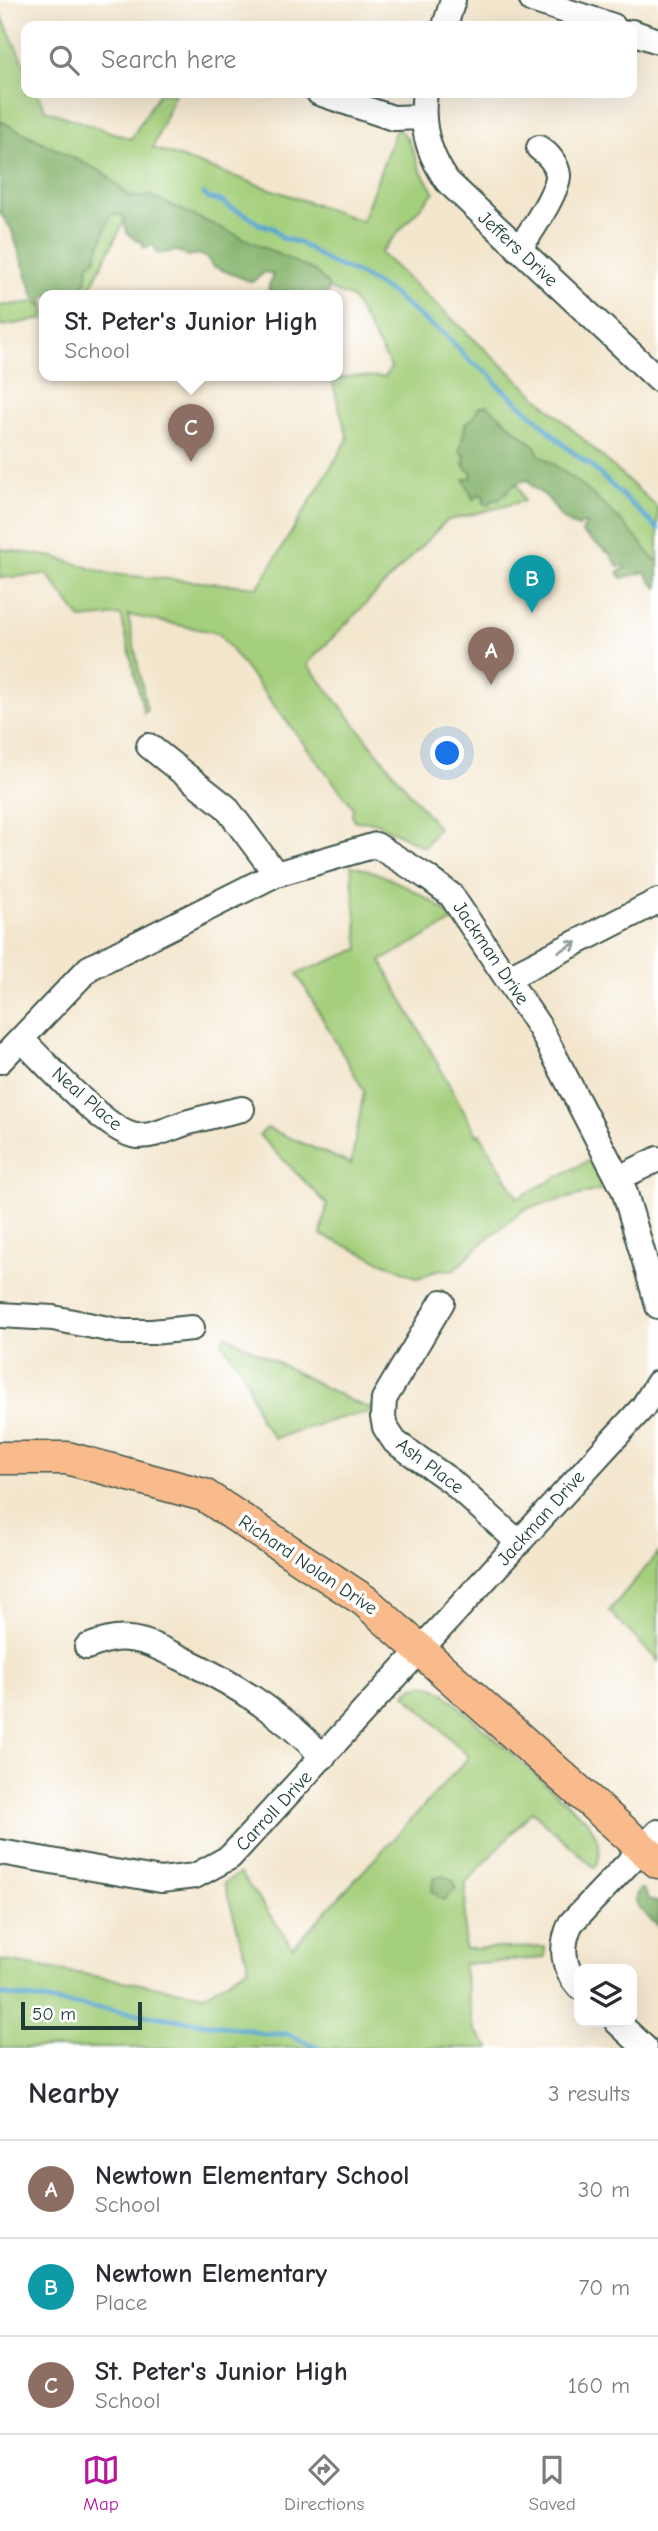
<!DOCTYPE html>
<html lang="en">
<head>
<meta charset="utf-8">
<style>
	body { margin:0; font-family:"Comic Neue",sans-serif; background:#f7f7f7; color:#2b2b33 }
	.controls { position:absolute; right:21px; bottom:21px; display:grid; overflow:hidden; border-radius:14px; box-shadow:0 7px 28px #0002 }
	.controls button { width:63px; height:63px; display:grid; place-items:center; padding:0; border:0; border-bottom:2px solid #e1e1e2; background:#fff; color:#2b2b33; font:35px sans-serif }
	.scale { position:absolute; left:21px; bottom:18px; width:121px; box-sizing:border-box; padding-left:7px; border:4px solid #1f3d34; border-top:0; font-size:19px; line-height:24px; white-space:nowrap; color:#1f3d34; -webkit-text-stroke:5px #fff; paint-order:stroke }
	.you { position:absolute; left:448px; top:754px; width:24px; height:24px; margin:-18px; border:5px solid #fff; border-radius:50%; background:#1a73e8; box-shadow:0 0 0 10px #1a73e833 }
	.badge { display:grid; place-items:center; width:46px; height:46px; border-radius:50%; background:#b5179e; color:#fff; font-size:23px; font-weight:700 }
	.pin { position:absolute; translate:-50% -58px; filter:drop-shadow(0 2px 4px #0008) }
	.pin::after { content:''; position:absolute; top:37px; width:24px; height:21px; background:inherit; clip-path:polygon(0 0,100% 0,50% 100%) }
	.popup { position:absolute; left:39px; top:290px; width:304px; height:91px; box-sizing:border-box; display:grid; place-content:center; border-radius:14px; background:#fff; filter:drop-shadow(0 2px 5px #0005); font-size:23px; white-space:nowrap; color:#7c7c81 }
	.popup b { font-size:26px; color:#2b2b33 }
	.popup::after { content:''; position:absolute; left:50%; top:100%; margin-left:-14px; border:14px solid transparent; border-top-color:#fff }
	.list { margin:0; padding:0; list-style:none }
	h2 { display:flex; justify-content:space-between; align-items:center; height:91px; margin:0; padding:0 28px; font-size:30px }
	h2 small { font-size:23px; font-weight:400; color:#7c7c81 }
	.list li { display:grid; grid-template-columns:46px 1fr auto; gap:21px; align-items:center; box-sizing:border-box; height:98px; padding:0 28px; border-top:2px solid #e1e1e2 }
	.list b { display:block; font-size:26px; white-space:nowrap }
	.list p { margin:0; font-size:23px; white-space:nowrap; color:#7c7c81 }
	.list em { font-size:23px; font-style:normal; color:#7c7c81 }
	.icon { flex:none; width:38px; height:38px; fill:none; stroke:currentColor; stroke-width:2; stroke-linecap:round; stroke-linejoin:round }
	.map { position:relative; flex:none; width:658px; height:2048px; overflow:hidden }
	.search { position:absolute; background:#fff; box-shadow:0 7px 28px #0002; left:21px; right:21px; top:21px; height:77px; display:flex; align-items:center; gap:18px; box-sizing:border-box; padding:0 24px; border-radius:14px; color:#7c7c81; font-size:26px }
	.sheet { height:385px; background:#fff }
	nav { display:flex; justify-content:space-around; align-items:center; box-sizing:border-box; height:98px; border-top:2px solid #e1e1e2; background:#fff; font-size:19px; color:#7c7c81 }
	nav a { display:grid; justify-items:center; gap:4px }
	nav .on { color:#b5179e }
	.map>svg:first-child { display:block }
	.green { fill:#a4cf7b; stroke:#628658; stroke-width:2 }
	.forest { fill:#83b26b; stroke:#517850; stroke-width:2 }
	.lines { fill:none; stroke-linecap:round; stroke-linejoin:round }
	.stream { stroke:#57a5d0; stroke-width:5 }
	.minor-casing { stroke:#3f564b; stroke-width:28 }
	.major-casing { stroke:#3f564b; stroke-width:35 }
	.minor { stroke:#fff; stroke-width:24 }
	.major { stroke:#fabb8c; stroke-width:32 }
	.oneway { stroke:#8f9e9a }
	.labels { text-anchor:middle; dominant-baseline:central; stroke-width:7; stroke-linejoin:round; paint-order:stroke }
	.street-label { font-size:19px; fill:#1f3d34; stroke:#fff }
</style>
</head>
<body>
<div class="map">
<svg width="658" height="2048" viewBox="0 0 658 2048">
	<rect width="100%" height="100%" fill="#fff"/>
	<filter id="ink" filterUnits="userSpaceOnUse"><feTurbulence type="fractalNoise" baseFrequency=".0143" numOctaves="2"/><feDisplacementMap in="SourceGraphic" scale="14" xChannelSelector="R" yChannelSelector="G"/><feConvolveMatrix kernelMatrix="1 2 1 2 8 2 1 2 1" color-interpolation-filters="sRGB"/></filter>
	<filter id="wash" filterUnits="userSpaceOnUse"><feTurbulence type="fractalNoise" baseFrequency=".00686" numOctaves="4" result="noise"/><feDisplacementMap in="SourceGraphic" scale="28" xChannelSelector="R" yChannelSelector="G"/><feGaussianBlur stdDeviation="1.57" result="paint"/><feColorMatrix in="noise" values="0 0 0 0 0 0 0 0 0 0 0 0 0 0 0 0 0 1.4 0 .05"/><feComposite in="paint" operator="in"/></filter>
	<g filter="url(#wash)">
		<rect width="100%" height="100%" fill="#f3e6cd"/>
		<path class="green" d="M 0,12 L 26,69 L 26,93 L 37,93 L 45,110 L 131,139 L 159,93 L 175,93 L 153,148 L 362,221 L 396,129 C 411,135 413,154 419,167 C 423,176 429,184 434,192 L 380,253 L 658,508 L 658,579 L 518,448 L 515,477 L 524,501 L 446,521 L 307,664 L 438,828 L 424,847 L 374,822 L 355,821 L 352,815 L 353,807 L 218,633 L 128,615 L 147,711 L 144,713 L 121,615 L 81,619 L 47,574 L 0,578 L 0,549 L 54,557 L 110,574 L 258,587 L 348,439 L 332,381 L 351,376 L 385,377 L 391,367 L 352,298 L 132,206 L 86,296 L 44,296 L 44,319 L 0,326 L 0,306 L 36,302 L 11,228 L 0,213 Z
			M 351,866 C 380,870 434,899 455,920 L 381,961 L 477,1135 L 480,1134 L 518,1198 L 595,1157 L 610,1187 L 525,1209 L 483,1242 L 453,1271 L 441,1269 L 418,1278 L 321,1235 L 327,1204 L 259,1135 L 267,1128 L 351,1164 L 364,1091 L 297,974 L 359,949 Z
			M 225,1335 L 347,1399 L 366,1407 L 374,1407 L 373,1412 L 340,1418 L 274,1438 L 260,1420 L 245,1376 L 222,1342 Z
			M 658,1553 L 658,1661 L 609,1611 Z
			M 423,1685 L 434,1687 L 444,1693 L 587,1821 C 598,1835 604,1852 595,1868 L 532,1811 L 466,1883 L 464,1949 L 545,1947 L 545,1958 L 463,1964 L 474,2030 L 490,2048 L 0,2048 L 0,1960 L 205,1995 L 249,1967 L 224,1883 L 240,1873 L 293,1947 L 469,1757 L 405,1694 L 412,1688 Z"/>
		<path class="forest" d="M 0,121 L 104,173 L 128,195 L 140,198 L 149,195 L 315,271 L 328,284 L 328,296 L 276,296 L 268,289 L 273,274 L 265,272 L 252,282 L 212,266 L 207,258 L 198,254 L 189,256 L 177,251 L 157,254 L 153,244 L 144,248 L 141,240 L 137,241 L 127,233 L 123,216 L 111,214 L 95,259 L 88,266 C 88,299 69,296 44,296 L 44,307 L 36,302 L 11,228 L 0,213 Z
			M 487,405 L 536,447 L 539,455 C 573,474 632,527 653,559 L 658,560 L 658,588 L 652,583 L 645,572 L 622,578 L 618,572 L 626,568 L 624,565 L 618,567 L 611,555 L 582,533 L 586,524 L 584,523 L 579,527 C 559,521 560,514 549,500 C 543,491 534,492 528,480 C 514,481 508,492 498,500 L 492,500 L 489,505 L 484,504 L 484,497 L 480,494 L 473,499 L 464,479 L 472,478 L 471,472 C 464,468 463,464 465,455 L 460,452 C 460,443 465,434 465,424 L 473,418 L 479,407 Z
			M 443,1875 C 450,1880 457,1878 455,1891 L 447,1896 L 447,1899 L 442,1900 L 432,1891 L 434,1879 Z
			M 640,1889 L 644,1890 L 649,1899 L 658,1903 L 658,1926 C 648,1916 627,1904 640,1889 Z"/>
		<g class="lines">
			<path class="stream" d="M 204,194 L 209,199 L 222,201 L 229,207 L 247,215 L 259,224 L 273,228 L 282,238 L 300,243 L 331,263 L 357,273 L 390,292 L 432,326 L 445,334 L 469,360 L 491,375 L 498,385 L 536,418 L 567,448 L 590,465 L 658,529
				M 0,1994 L 250,2030 L 261,2034 L 288,2034 L 319,2048"/>
		</g>
	</g>
	<g filter="url(#ink)">
		<g class="lines">
			<defs>
				<path id="minor" d="M 532,0 L 613,26
					M 445,26 L 453,0
					M 632,32 L 658,41
					M 319,93 L 393,118 L 424,117
					M 425,93 C 420,125 429,155 447,181 L 658,379
					M 518,249 C 528,237 559,190 558,175 C 557,164 548,154 539,148
					M 149,746 L 226,807 L 276,874
					M 507,978 L 658,901
					M 21,1039 C 45,1062 107,1133 137,1136 C 155,1137 172,1127 189,1122 C 207,1117 224,1113 242,1109
					M 0,1061 L 89,968 L 276,874 L 376,845 L 427,877 L 451,895 L 540,1028 L 624,1190 L 658,1306
					M 619,1178 L 658,1159
					M 442,1302 L 384,1399 L 383,1417 L 385,1427 L 395,1442 L 451,1481 L 519,1543
					M 0,1315 L 53,1318 L 123,1332 L 152,1332 L 192,1328
					M 87,1647 C 101,1642 114,1637 129,1639 C 146,1640 163,1650 179,1657 C 232,1682 283,1714 323,1757
					M 0,1852 L 161,1880 L 195,1876 L 230,1857 L 643,1407 L 658,1383
					M 579,1987 C 562,1968 560,1946 571,1923 L 658,1832
					M 617,2022 L 645,2048"/>
				<path id="major" d="M 0,1458 L 67,1458 L 204,1495 L 365,1601 L 658,1862"/>
			</defs>
			<use href="#minor" class="minor-casing"/>
			<use href="#major" class="major-casing"/>
			<use href="#minor" class="minor"/>
			<use href="#major" class="major"/>
		</g>
		<defs><path id="oneway-shaft" d="M-6 0H5M1.5-3L5.5 0L1.5 3" fill="none" stroke-width="1.6" stroke-linecap="round" stroke-linejoin="round" transform="scale(1.75)"/></defs>
		<use class="oneway" href="#oneway-shaft" transform="translate(568 947) rotate(-27)"/>
	</g>
	<g class="labels">
		<g class="street-label">
			<text transform="translate(518 249) rotate(43)">Jeffers Drive</text>
			<text transform="translate(491 953) rotate(56)">Jackman Drive</text>
			<text transform="translate(87 1099) rotate(41)">Neal Place</text>
			<text transform="translate(430 1466) rotate(37)">Ash Place</text>
			<text transform="translate(541 1518) rotate(-48)">Jackman Drive</text>
			<text transform="translate(308 1565) rotate(34)">Richard Nolan Drive</text>
			<text transform="translate(274 1811) rotate(-47)">Carroll Drive</text>
		</g>
	</g>
</svg>
<div class="controls">
<button><svg class="icon" aria-label="layers" viewBox="0 0 24 24"><path d="M12 4l9 5-9 5-9-5zM3 14l9 5 9-5"/></svg></button>
</div>
<div class="scale">50 m</div>
<div class="you"></div>
<div class="pin badge" style="left:491px;top:685px;background:#8d6e63">A</div>
<div class="pin badge" style="left:532px;top:613px;background:#0f9aa8">B</div>
<div class="pin badge" style="left:191px;top:462px;background:#8d6e63">C</div>
<div class="popup"><b>St. Peter's Junior High</b>School</div>
<div class="search"><svg class="icon" aria-label="search" viewBox="0 0 24 24"><circle cx="10" cy="10" r="6"/><path d="M15 15l6 6"/></svg>Search here</div>
</div>
<section class="sheet">
<h2>Nearby<small>3 results</small></h2>
<ul class="list">
<li><span class="badge" style="background:#8d6e63">A</span><div><b>Newtown Elementary School</b><p>School</p></div><em>30 m</em></li>
<li><span class="badge" style="background:#0f9aa8">B</span><div><b>Newtown Elementary</b><p>Place</p></div><em>70 m</em></li>
<li><span class="badge" style="background:#8d6e63">C</span><div><b>St. Peter's Junior High</b><p>School</p></div><em>160 m</em></li>
</ul>
</section>
<nav>
<a class="on"><svg class="icon" aria-label="map" viewBox="0 0 24 24"><path d="M3 6l6-2 6 2 6-2v14l-6 2-6-2-6 2zM9 4v14M15 6v14"/></svg>Map</a>
<a><svg class="icon" aria-label="directions" viewBox="0 0 24 24"><path d="M12 3l9 9-9 9-9-9zM9 14v-3h6M13 9l2 2-2 2"/></svg>Directions</a>
<a><svg class="icon" aria-label="saved" viewBox="0 0 24 24"><path d="M7 4h10v16l-5-4-5 4z"/></svg>Saved</a>
</nav>
</body>
</html>
